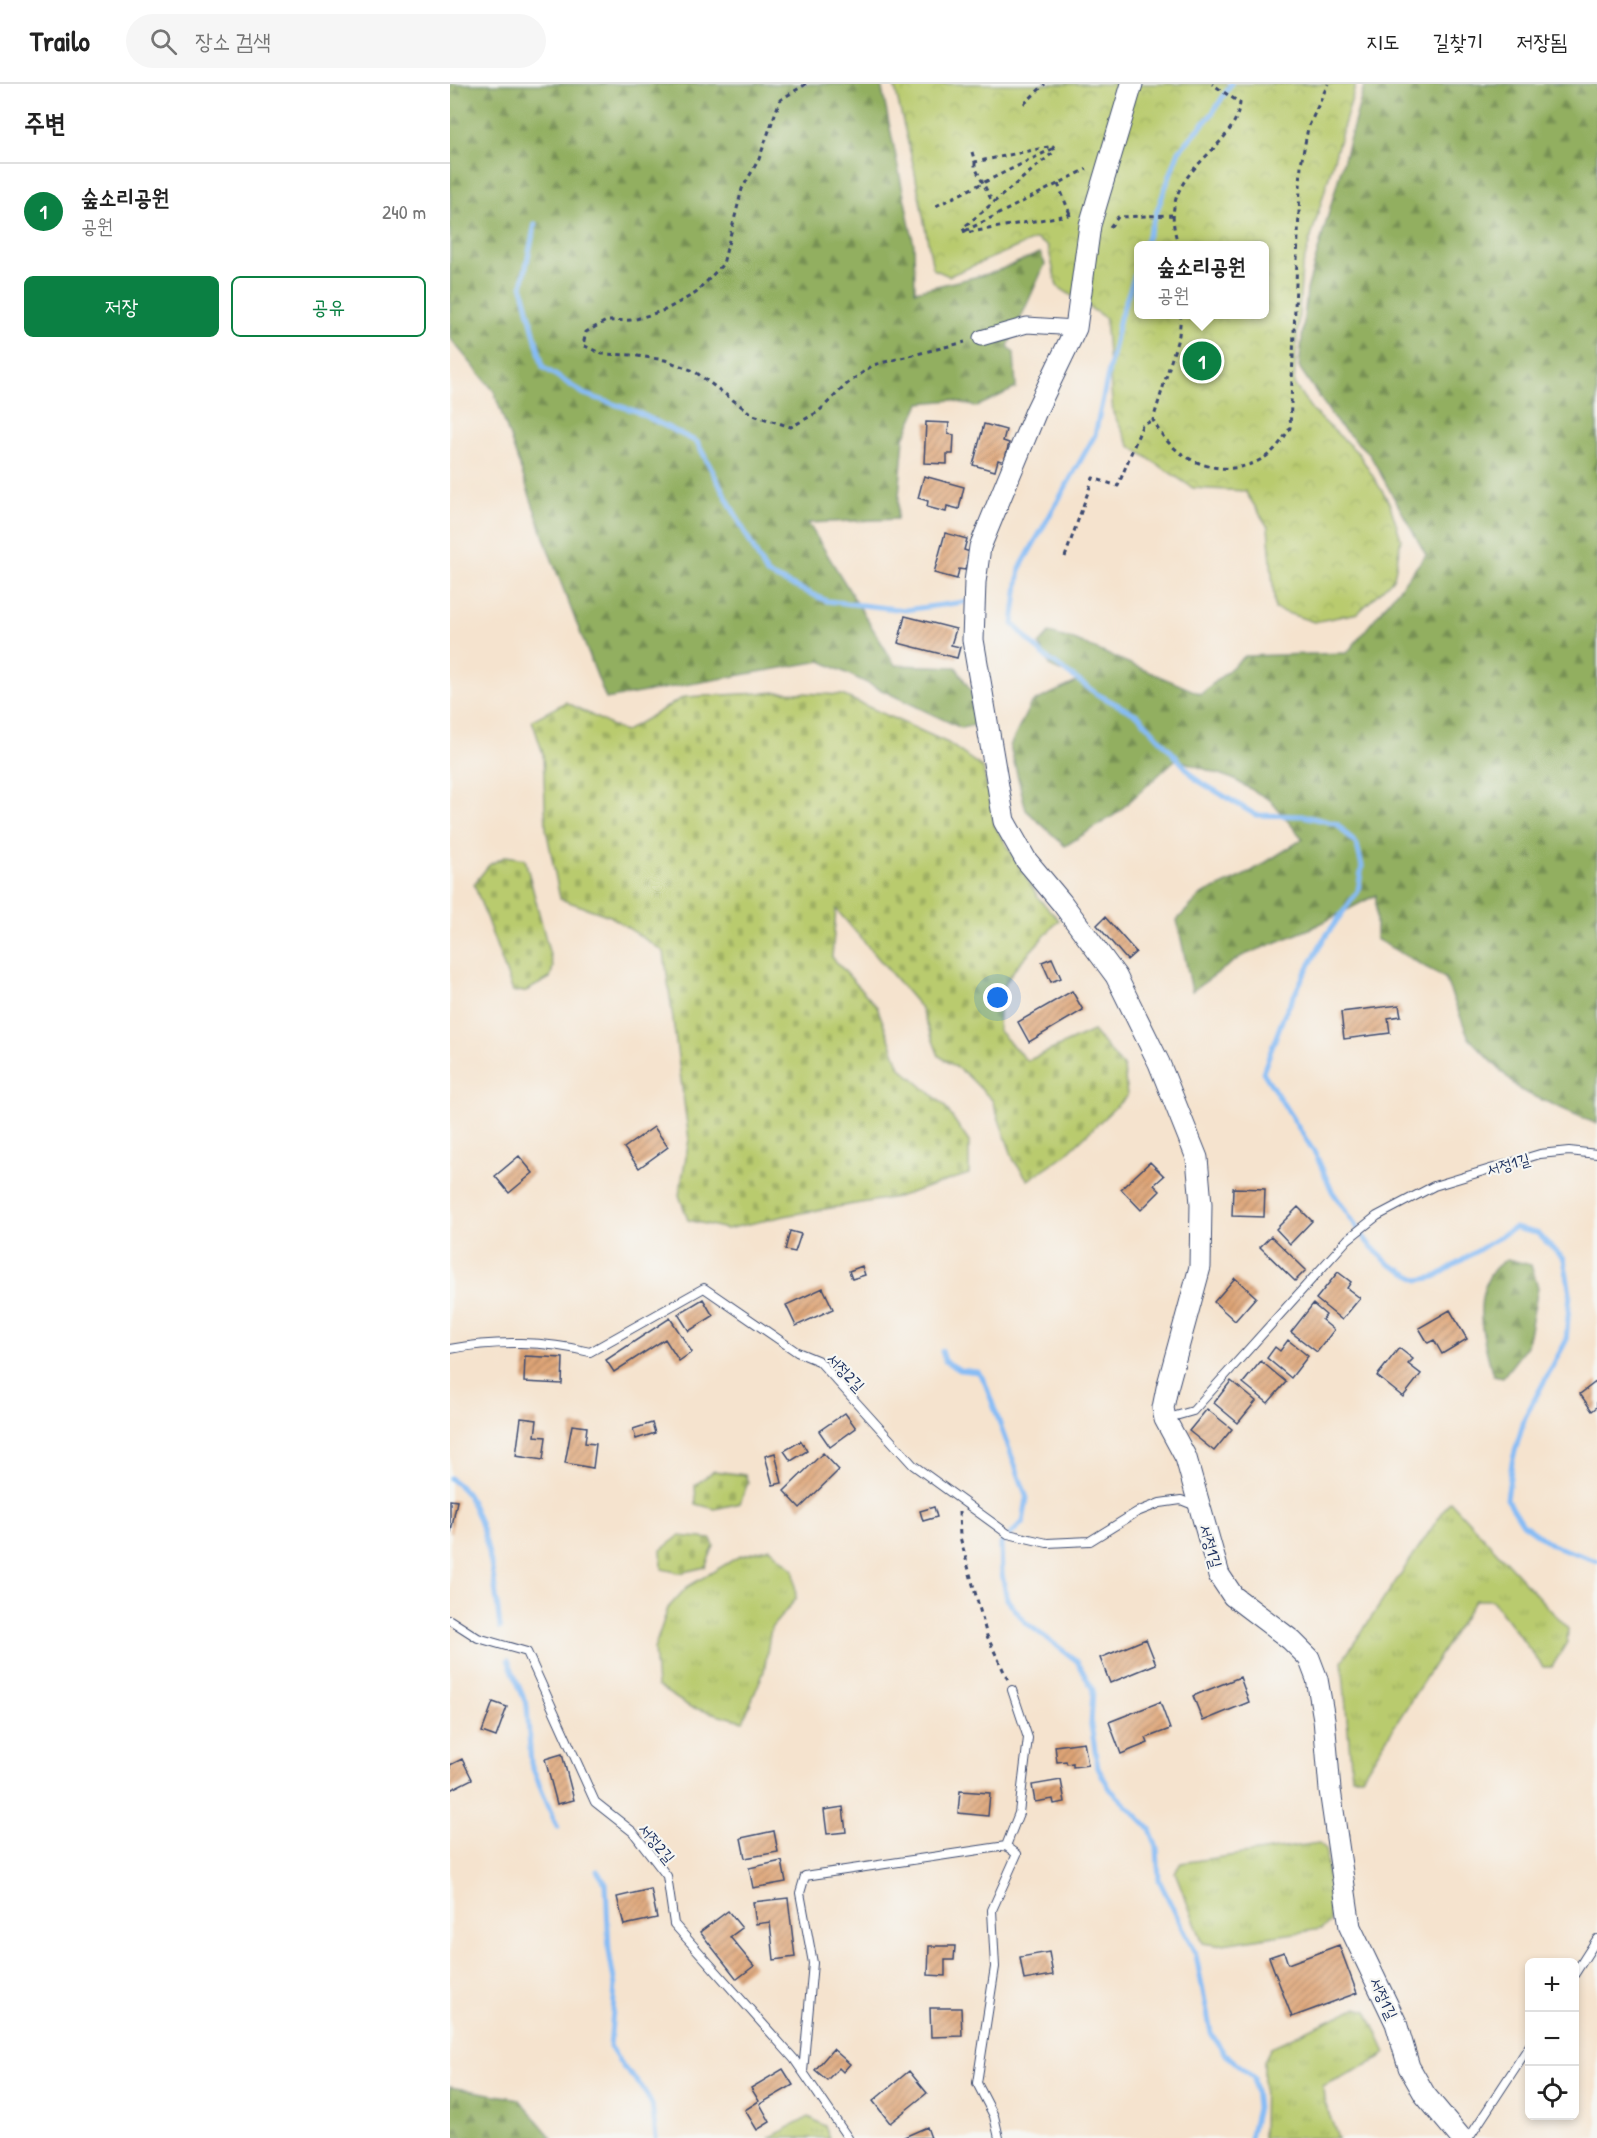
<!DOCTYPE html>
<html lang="ko">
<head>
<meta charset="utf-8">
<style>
	body { margin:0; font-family:"Patrick Hand","Poor Story",sans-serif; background:#f6f6f6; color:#222 }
	.controls { position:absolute; right:18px; bottom:18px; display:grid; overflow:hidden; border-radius:9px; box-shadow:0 3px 9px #0003 }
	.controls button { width:54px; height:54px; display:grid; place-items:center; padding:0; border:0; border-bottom:2px solid #e0e0e0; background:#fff; color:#222; font:30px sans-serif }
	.you { position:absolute; left:548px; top:914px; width:21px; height:21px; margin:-15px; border:4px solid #fff; border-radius:50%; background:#1a73e8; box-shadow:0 0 0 9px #1a73e833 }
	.badge { display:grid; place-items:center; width:39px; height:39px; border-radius:50%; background:#0b8043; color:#fff; font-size:20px; font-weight:700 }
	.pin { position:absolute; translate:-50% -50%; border:3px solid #fff; box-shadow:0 2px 6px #0006 }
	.popup { position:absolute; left:684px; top:157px; width:135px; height:78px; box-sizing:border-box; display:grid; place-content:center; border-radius:9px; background:#fff; filter:drop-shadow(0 2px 4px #0005); font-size:20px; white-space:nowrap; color:#767676 }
	.popup b { font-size:22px; color:#222 }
	.popup::after { content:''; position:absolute; left:50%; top:100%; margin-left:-12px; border:12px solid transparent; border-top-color:#fff }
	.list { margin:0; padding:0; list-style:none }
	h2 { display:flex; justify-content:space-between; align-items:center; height:78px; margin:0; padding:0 24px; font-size:26px }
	h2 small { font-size:20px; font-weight:400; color:#767676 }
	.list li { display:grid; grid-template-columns:39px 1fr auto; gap:18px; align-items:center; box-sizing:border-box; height:96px; padding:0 24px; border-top:2px solid #e0e0e0 }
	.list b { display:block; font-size:22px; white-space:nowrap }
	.list p { margin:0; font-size:20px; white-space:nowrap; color:#767676 }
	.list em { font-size:20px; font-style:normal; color:#767676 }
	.actions { display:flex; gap:12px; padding:18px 24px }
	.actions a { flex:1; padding:14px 0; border:2px solid #0b8043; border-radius:9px; text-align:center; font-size:21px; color:#0b8043 }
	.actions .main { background:#0b8043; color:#fff }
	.icon { flex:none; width:33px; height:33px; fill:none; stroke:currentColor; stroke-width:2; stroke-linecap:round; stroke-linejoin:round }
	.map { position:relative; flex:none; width:1147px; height:2054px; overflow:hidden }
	header { display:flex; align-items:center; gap:36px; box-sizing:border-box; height:84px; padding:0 30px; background:#fff; border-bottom:2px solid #e0e0e0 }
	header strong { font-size:28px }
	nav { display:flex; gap:33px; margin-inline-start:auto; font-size:21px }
	.search { width:420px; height:54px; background:#f6f6f6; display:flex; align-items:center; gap:15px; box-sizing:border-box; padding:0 21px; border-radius:33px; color:#767676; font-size:22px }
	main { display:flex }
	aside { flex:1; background:#fff }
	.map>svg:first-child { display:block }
	.grass { fill:url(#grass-tufts); stroke:#6a7d66; stroke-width:1.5 }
	.forest { fill:url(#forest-firs); stroke:#566f60; stroke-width:1.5 }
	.cemetery { fill:url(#cemetery-stones); stroke:#6a7d66; stroke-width:1.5 }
	.park { fill:url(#park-crowns); stroke:#6a7d66; stroke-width:1.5; fill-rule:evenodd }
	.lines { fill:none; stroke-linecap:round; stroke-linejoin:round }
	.stream { stroke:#86bcf5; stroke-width:5 }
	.building { fill:url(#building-hatch) }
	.lane-casing { stroke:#3c4a6f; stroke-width:10 }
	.street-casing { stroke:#3c4a6f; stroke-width:17 }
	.secondary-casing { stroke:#3c4a6f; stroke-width:23 }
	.path { stroke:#3c4a6f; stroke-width:3; stroke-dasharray:4.5 4.5; stroke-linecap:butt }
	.lane { stroke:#fff; stroke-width:8 }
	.street { stroke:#fff; stroke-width:15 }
	.secondary { stroke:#fff; stroke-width:21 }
	.labels { text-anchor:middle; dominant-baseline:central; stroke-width:4.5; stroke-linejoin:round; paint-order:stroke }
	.street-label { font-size:16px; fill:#1b2f5e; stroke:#f6f6f2 }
</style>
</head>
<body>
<header>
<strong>Trailo</strong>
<div class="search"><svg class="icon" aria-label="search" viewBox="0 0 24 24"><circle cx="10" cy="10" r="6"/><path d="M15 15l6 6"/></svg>장소 검색</div>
<nav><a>지도</a><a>길찾기</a><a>저장됨</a></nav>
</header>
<main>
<aside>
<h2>주변<small></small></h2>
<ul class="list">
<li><span class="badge">1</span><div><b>숲소리공원</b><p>공원</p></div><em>240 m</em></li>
</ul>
<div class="actions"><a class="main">저장</a><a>공유</a></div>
</aside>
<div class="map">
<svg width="1147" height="2054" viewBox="0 0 1147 2054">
	<defs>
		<pattern id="grass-tufts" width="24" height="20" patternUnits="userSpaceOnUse" patternTransform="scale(1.5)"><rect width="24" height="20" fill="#b9cb6e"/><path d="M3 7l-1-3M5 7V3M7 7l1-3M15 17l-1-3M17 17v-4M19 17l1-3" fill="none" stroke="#9eaf62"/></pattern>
		<pattern id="forest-firs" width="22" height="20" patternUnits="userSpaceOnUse" patternTransform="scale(1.5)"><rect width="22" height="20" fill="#92af61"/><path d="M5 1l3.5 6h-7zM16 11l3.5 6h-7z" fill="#768f53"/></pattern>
		<pattern id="cemetery-stones" width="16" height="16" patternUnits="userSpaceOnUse" patternTransform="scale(1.5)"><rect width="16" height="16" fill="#b9cb6e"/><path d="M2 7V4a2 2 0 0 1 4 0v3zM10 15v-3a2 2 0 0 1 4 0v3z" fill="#9eaf62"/></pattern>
		<pattern id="park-crowns" width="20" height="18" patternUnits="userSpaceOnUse" patternTransform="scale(1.5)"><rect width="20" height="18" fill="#b9cb6e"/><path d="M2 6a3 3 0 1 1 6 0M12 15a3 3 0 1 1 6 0" fill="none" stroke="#9eaf62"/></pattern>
		<pattern id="building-hatch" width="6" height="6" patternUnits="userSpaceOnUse" patternTransform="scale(1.5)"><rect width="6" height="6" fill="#dea476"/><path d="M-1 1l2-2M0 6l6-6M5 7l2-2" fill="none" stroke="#b38664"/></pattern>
	</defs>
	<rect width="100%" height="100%" fill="#f6f6f2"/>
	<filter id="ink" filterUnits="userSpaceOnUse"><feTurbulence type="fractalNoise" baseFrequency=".0167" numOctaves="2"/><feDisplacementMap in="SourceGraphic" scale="12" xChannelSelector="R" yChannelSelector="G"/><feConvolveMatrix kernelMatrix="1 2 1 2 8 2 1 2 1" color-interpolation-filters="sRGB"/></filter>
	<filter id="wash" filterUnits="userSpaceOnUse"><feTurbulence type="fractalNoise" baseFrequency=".008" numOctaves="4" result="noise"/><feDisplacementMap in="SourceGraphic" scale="24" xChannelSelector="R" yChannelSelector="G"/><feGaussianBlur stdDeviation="1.35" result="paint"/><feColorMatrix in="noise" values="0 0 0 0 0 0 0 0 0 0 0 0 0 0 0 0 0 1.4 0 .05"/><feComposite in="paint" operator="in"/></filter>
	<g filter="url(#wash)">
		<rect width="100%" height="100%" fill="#f5e3ce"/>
		<path class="grass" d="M 1000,1417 L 1118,1545 L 1117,1558 L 1102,1583 L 1093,1583 L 1042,1516 L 1025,1516 L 912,1693 L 902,1693 L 892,1577 Z
			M 320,1464 L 344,1486 L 346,1515 L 321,1544 L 314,1587 L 293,1637 L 240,1623 L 207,1602 L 204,1565 L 218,1524 L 237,1503 L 288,1473 Z
			M 869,1759 L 876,1765 L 880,1839 L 871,1845 L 766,1861 L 753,1859 L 725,1788 L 731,1779 Z
			M 906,1924 L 917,1927 L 936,1969 L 929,1975 L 873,2002 L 874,2016 L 888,2054 L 813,2054 L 814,1977 L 821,1963 Z
			M 359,2033 L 375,2042 L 379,2054 L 319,2054 Z"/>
		<path class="forest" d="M 0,0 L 431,0 L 464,161 L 465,207 L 542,189 L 590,169 L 595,180 L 558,262 L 564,269 L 566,304 L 526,323 L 502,316 L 470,319 L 454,354 L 447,435 L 358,439 L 445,581 L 506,583 L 521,607 L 525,641 L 511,644 L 371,577 L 156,615 L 99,468 L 44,307 L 0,254 Z
			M 915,0 L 1147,0 L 1147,1040 L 1070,1006 L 1019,954 L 995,894 L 926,855 L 926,811 L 862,844 L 792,872 L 742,907 L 727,836 L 751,811 L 797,790 L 853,755 L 820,716 L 783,695 L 726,675 L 666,730 L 615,762 L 576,726 L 560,662 L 581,619 L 631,596 L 601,583 L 589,560 L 599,549 L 624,556 L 751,610 L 795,572 L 897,569 L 976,471 L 920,371 L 887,339 L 849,283 L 857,206 Z
			M 1057,1175 L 1081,1181 L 1088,1204 L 1077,1262 L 1053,1293 L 1043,1291 C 1034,1260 1021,1216 1043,1187 C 1046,1182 1053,1178 1057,1175 Z
			M 0,2003 L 69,2015 L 102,2054 L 0,2054 Z"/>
		<path class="cemetery" d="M 331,608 L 392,611 L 498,659 L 533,684 L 545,742 L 590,816 L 609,836 L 566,883 L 550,908 L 548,946 L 577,977 L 643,947 L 674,984 L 677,1012 L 616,1070 L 578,1096 L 564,1077 L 542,1016 L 515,989 L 489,972 L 470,923 L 386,825 L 382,873 L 427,923 L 450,983 L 494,1021 L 519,1058 L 519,1090 L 447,1113 L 339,1131 L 277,1145 L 238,1136 L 229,1111 L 239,1056 L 214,868 L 160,832 L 110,815 L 96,744 L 93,670 L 82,636 L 116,618 L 174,648 L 234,613 Z
			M 56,772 L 75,775 L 103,883 L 100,894 L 76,907 L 63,908 L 24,800 L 39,781 Z
			M 264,1387 L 295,1391 L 298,1398 L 290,1419 L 265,1425 L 246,1420 L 245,1401 Z
			M 229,1452 L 261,1455 L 264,1462 L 255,1483 L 230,1489 L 212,1485 L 211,1466 Z"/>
		<path class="park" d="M 444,0 L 906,0 L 852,184 L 844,300 L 862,326 L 909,370 L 939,418 L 951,455 L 944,494 L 908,529 L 864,538 L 825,525 L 818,443 L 795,407 L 743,404 L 680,362 L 663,329 L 655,234 L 607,202 L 598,162 L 586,155 L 499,192 L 483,185 L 464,84 ZM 689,162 L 815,162 L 815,230 L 689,230 Z"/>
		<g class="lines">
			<path class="stream" d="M 85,140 L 72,202 L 93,283 L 134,310 L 185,327 L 247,358 L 317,490 L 377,517 L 455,526 L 514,518
				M 694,162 L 729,67 L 762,30 L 781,0
				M 689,179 L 670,234 L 645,351 L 570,484 L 563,540 L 593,571 L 647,610 L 689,632 L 747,696 L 806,731 L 854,732 L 887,740 L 907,761 L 912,782 L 908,807 L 873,856 L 852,895 L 833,934 L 813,988 L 866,1071 L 882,1107 L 918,1159 L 939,1180 L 969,1196 L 985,1193 L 1064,1144 L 1087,1149 L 1114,1175 L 1120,1209 L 1116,1257 L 1075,1333 L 1062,1378 L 1057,1415 L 1073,1440 L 1102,1461 L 1147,1477
				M 492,1267 L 495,1277 L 510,1286 L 528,1288 L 534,1296 L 577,1414 L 573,1438 L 551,1460 L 552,1490 L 557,1515 L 575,1538 L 627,1577 L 643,1606 L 641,1641 L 648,1684 L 660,1705 L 700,1745 L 707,1764 L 709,1796 L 746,1871 L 761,1949 L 774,1969 L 804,1994 L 807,2024 L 800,2054
				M 0,1394 C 6,1400 16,1406 19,1414 C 40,1453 45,1500 50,1544
				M 58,1576 L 77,1622 L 81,1680 L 107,1743
				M 147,1787 L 156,1800 L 159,1867 L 165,1902 L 160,1963 L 173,1983 L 192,2003 L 202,2021 L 206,2054"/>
		</g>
		<g id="blocks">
			<path class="building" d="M 476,338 L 499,339 L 498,350 L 504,351 L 503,370 L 497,370 L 497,380 L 474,379 Z
				M 534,340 L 556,346 L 553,357 L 559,359 L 554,378 L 548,376 L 545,387 L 523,381 Z
				M 474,392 L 514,403 L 509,425 L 497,422 L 496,428 L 477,423 L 478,417 L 468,414 Z
				M 495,449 L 517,455 L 514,466 L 520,468 L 515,486 L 509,485 L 507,495 L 484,489 Z
				M 455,532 L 506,545 L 501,561 L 510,563 L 507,574 L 448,559 Z
				M 655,833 L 686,868 L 677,876 L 647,841 Z
				M 602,874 L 611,894 L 601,898 L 592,878 Z
				M 622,907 L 633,926 L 579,958 L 568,938 Z
				M 949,921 L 951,932 L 938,934 L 940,949 L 894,955 L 891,928 Z
				M 204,1043 L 218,1063 L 189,1084 L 174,1064 Z
				M 69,1072 L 83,1089 L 59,1109 L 45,1092 Z
				M 700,1078 L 714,1092 L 704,1101 L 710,1107 L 691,1126 L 671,1105 Z
				M 783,1104 L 815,1105 L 814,1133 L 782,1132 Z
				M 848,1123 L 862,1137 L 840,1160 L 826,1145 Z
				M 340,1147 L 351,1150 L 345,1168 L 335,1166 Z
				M 821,1152 L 856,1186 L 845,1197 L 810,1163 Z
				M 412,1182 L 415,1191 L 402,1195 L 399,1187 Z
				M 888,1188 L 901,1198 L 897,1204 L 910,1214 L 892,1236 L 866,1215 Z
				M 785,1194 L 806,1213 L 785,1237 L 764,1218 Z
				M 373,1204 L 383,1225 L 346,1242 L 336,1221 Z
				M 253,1215 L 263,1232 L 239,1247 L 228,1230 Z
				M 863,1220 L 876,1231 L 872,1236 L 884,1246 L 867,1268 L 841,1248 Z
				M 1000,1226 L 1017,1255 L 992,1270 L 984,1256 L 978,1259 L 969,1244 Z
				M 220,1234 L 242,1268 L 229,1277 L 215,1255 L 164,1288 L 156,1276 Z
				M 838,1256 L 858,1272 L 841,1294 L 817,1274 L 825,1263 L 830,1267 Z
				M 949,1264 L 963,1275 L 958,1280 L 971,1290 L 953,1313 L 927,1292 Z
				M 75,1272 L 113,1274 L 112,1300 L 74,1298 Z
				M 811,1277 L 836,1298 L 818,1319 L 793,1299 Z
				M 781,1297 L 806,1317 L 788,1339 L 764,1319 Z
				M 1147,1297 L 1147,1323 L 1142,1327 L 1130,1310 Z
				M 757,1325 L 782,1345 L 764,1367 L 739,1347 Z
				M 395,1329 L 406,1344 L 380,1363 L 369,1347 Z
				M 71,1334 L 87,1336 L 85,1352 L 96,1353 L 93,1376 L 66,1372 Z
				M 202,1339 L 205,1349 L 186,1355 L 183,1345 Z
				M 122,1341 L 137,1343 L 135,1359 L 146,1360 L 143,1384 L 115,1379 Z
				M 351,1357 L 357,1367 L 341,1377 L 334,1367 Z
				M 325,1369 L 332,1399 L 323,1401 L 315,1372 Z
				M 373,1369 L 389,1386 L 350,1424 L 334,1407 Z
				M 0,1416 L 7,1417 L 1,1448 L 0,1448 Z
				M 484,1423 L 487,1433 L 473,1437 L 470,1427 Z
				M 696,1555 L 706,1580 L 660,1599 L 650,1574 Z
				M 790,1593 L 799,1618 L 753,1637 L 743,1612 Z
				M 43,1618 L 57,1623 L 46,1653 L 32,1648 Z
				M 710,1618 L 720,1645 L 696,1654 L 698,1659 L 671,1670 L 659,1638 Z
				M 634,1658 L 638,1681 L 623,1683 L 623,1679 L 617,1680 L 616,1677 L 607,1678 L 605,1662 Z
				M 112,1670 L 124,1716 L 107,1720 L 95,1675 Z
				M 12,1675 L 22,1695 L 0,1706 L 0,1681 Z
				M 611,1696 L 615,1718 L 604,1720 L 603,1715 L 585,1718 L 582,1701 Z
				M 510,1707 L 540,1709 L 538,1732 L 508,1729 Z
				M 393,1723 L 396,1748 L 377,1750 L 374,1726 Z
				M 324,1747 L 328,1768 L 295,1774 L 291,1754 Z
				M 332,1777 L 336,1798 L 303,1804 L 299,1784 Z
				M 201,1805 L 207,1834 L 174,1841 L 167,1813 Z
				M 338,1814 L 345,1873 L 324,1876 L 320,1838 L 306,1840 L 303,1818 Z
				M 278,1827 L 292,1844 L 280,1853 L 304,1882 L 287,1895 L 250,1848 Z
				M 889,1861 L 907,1909 L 842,1933 L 819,1873 L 834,1868 L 838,1880 Z
				M 479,1862 L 505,1862 L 504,1876 L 495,1876 L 495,1892 L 478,1891 Z
				M 599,1868 L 603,1891 L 574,1896 L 570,1873 Z
				M 480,1924 L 511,1924 L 512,1952 L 481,1953 Z
				M 383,1965 L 400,1980 L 393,1988 L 389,1984 L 377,1996 L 365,1986 Z
				M 333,1985 L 343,2001 L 310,2020 L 320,2038 L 307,2046 L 295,2026 L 309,2017 L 301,2004 Z
				M 459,1987 L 477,2009 L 440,2039 L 423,2017 Z
				M 477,2043 L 481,2054 L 452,2054 Z"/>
		</g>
	</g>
	<g filter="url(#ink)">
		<use href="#blocks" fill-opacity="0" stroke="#3c4a6f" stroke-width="1.5"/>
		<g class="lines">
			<defs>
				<path id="lane" d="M 0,1265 C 45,1256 96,1257 140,1268 L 254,1204 L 347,1268 L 369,1277 L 463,1381 L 558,1450 L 597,1459 L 640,1457 L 687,1428 L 710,1419 L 731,1416 L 746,1422
					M 715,1335 L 743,1327 L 898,1155 L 927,1132 L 984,1102 L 1090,1070 L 1119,1067 L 1147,1070
					M 0,1536 L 28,1554 L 77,1568 L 145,1718 L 183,1748 L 217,1792 L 224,1840 L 344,1975 L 398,2054
					M 556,1762 L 569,1729 L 578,1654 L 562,1606
					M 1124,1891 L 1147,1855
					M 353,1988 L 363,1879 L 350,1809 L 355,1792 L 556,1762 L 567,1770 L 542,1826 L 545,1883 L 527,1999 L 544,2032 L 549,2054
					M 1019,2054 L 1080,1961"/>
				<path id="street" d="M 531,254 L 577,241 L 626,244"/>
				<path id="secondary" d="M 682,0 L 640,141 L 626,244 L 586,327 L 530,463 L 525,498 L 523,556 L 554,737 L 576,776 L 612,819 L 666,892 L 709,979 L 747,1074 L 751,1120 L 750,1183 L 717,1304 L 713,1324 L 715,1335 L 736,1374 L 769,1491 L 783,1512 L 841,1556 L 859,1574 L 867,1595 L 874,1635 L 880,1706 L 900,1843 L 946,1939 L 959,1983 L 975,2011 L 1011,2054"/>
			</defs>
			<use href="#lane" class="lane-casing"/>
			<use href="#street" class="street-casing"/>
			<use href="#secondary" class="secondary-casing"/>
			<path class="path" d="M 356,0 L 330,16 L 309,75 L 292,105 L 273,180 L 246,209 L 215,226 L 183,236 L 156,237 L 136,248 L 133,261 L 152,270 L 181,271 L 215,276 L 244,287 L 303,331 L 341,343 L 368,328 L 397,300 L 423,281 L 515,258
				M 574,20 L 595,0
				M 522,68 L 525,78 L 603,62 L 605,67 L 513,144 L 515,149 L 624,130
				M 525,78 L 525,83 L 543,119
				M 608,100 L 620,130
				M 486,122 L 604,64
				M 660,143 L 668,133 L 722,131
				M 515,147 L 637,85
				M 729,162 C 701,86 784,72 790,19 L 762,0
				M 731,230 L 729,251 L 703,336 C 722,376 771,398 812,375 C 825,368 833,355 840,344 L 851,80 L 858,44 L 878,0
				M 615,473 L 643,394 L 668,402 L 692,342 L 703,336
				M 509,1428 L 510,1453 L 537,1552 L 558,1596"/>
			<use href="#lane" class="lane"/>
			<use href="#street" class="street"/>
			<use href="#secondary" class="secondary"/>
		</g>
	</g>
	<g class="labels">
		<g class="street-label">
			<text transform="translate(1058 1080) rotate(-16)">서정1길</text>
			<text transform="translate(396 1288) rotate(46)">서정2길</text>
			<text transform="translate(761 1462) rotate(74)">서정1길</text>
			<text transform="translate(207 1759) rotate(50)">서정2길</text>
			<text transform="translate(934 1914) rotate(65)">서정1길</text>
		</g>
	</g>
</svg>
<div class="controls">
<button>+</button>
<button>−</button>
<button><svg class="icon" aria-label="locate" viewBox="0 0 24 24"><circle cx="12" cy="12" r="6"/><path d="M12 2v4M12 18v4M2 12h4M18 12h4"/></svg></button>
</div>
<div class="you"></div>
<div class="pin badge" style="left:752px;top:277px">1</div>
<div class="popup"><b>숲소리공원</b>공원</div>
</div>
</main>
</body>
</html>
